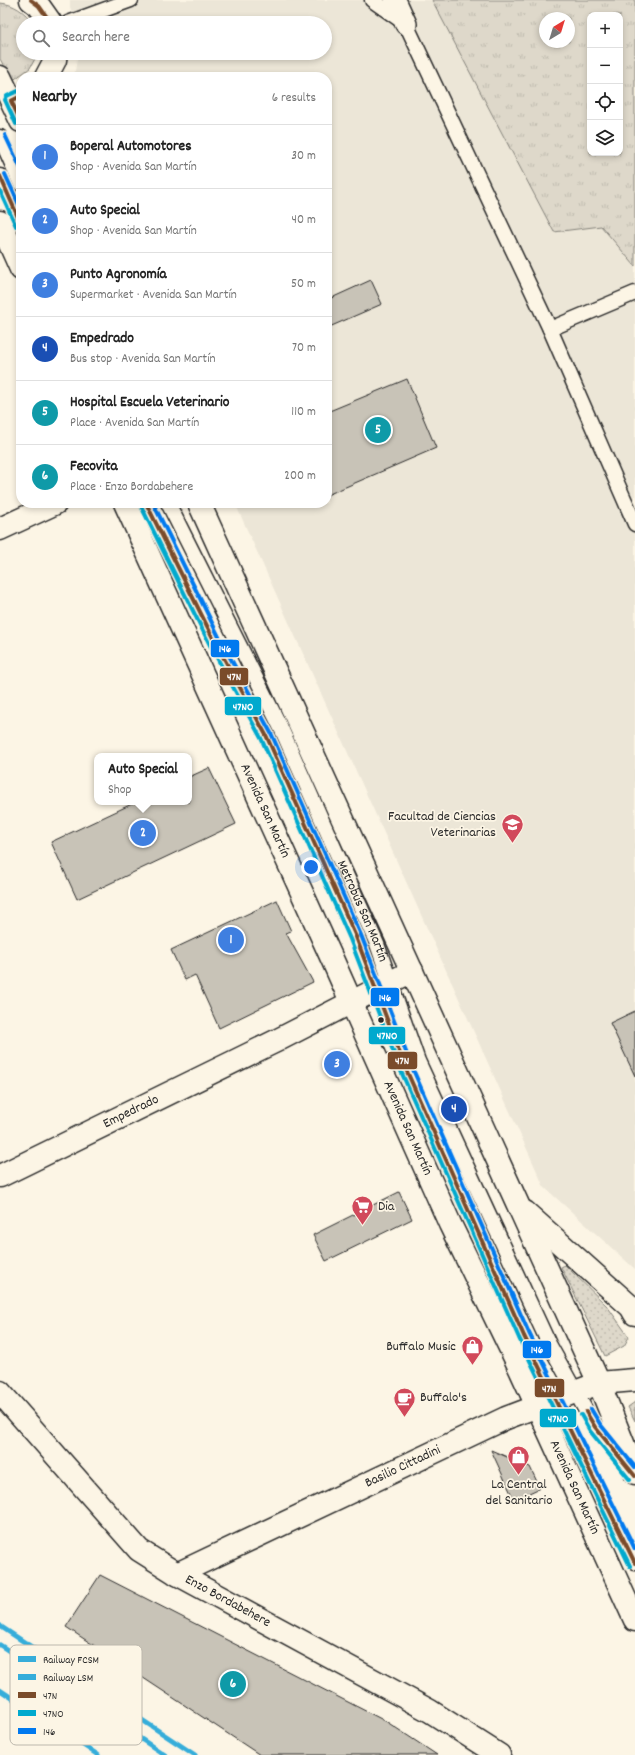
<!DOCTYPE html>
<html lang="en">
<head>
<meta charset="utf-8">
<style>
	body { margin:0; font-family:Dekko,sans-serif; background:#f2f2f2; color:#222 }
	.controls { position:absolute; right:12px; top:12px; display:grid; overflow:hidden; border-radius:8px; box-shadow:0 2px 6px #0003 }
	.controls button { width:36px; height:36px; display:grid; place-items:center; padding:0; border:0; border-bottom:1px solid #e0e0e0; background:#fff; color:#222; font:20px sans-serif }
	.compass { position:absolute; left:539px; top:12px; width:36px; height:36px; border-radius:50%; background:#fff; box-shadow:0 2px 6px #0003; rotate:38deg }
	.you { position:absolute; left:311px; top:867px; width:14px; height:14px; margin:-10px; border:3px solid #fff; border-radius:50%; background:#1a73e8; box-shadow:0 0 0 6px #1a73e833 }
	.badge { display:grid; place-items:center; width:26px; height:26px; border-radius:50%; background:#0b8043; color:#fff; font-size:13px; font-weight:700 }
	.pin { position:absolute; translate:-50% -50%; border:2px solid #fff; box-shadow:0 1px 4px #0006 }
	.popup { position:absolute; left:94px; top:753px; width:98px; height:52px; box-sizing:border-box; display:grid; place-content:center; border-radius:8px; background:#fff; filter:drop-shadow(0 1px 3px #0005); font-size:13px; white-space:nowrap; color:#767676 }
	.popup b { font-size:15px; color:#222 }
	.popup::after { content:''; position:absolute; left:50%; top:100%; margin-left:-8px; border:8px solid transparent; border-top-color:#fff }
	.list { margin:0; padding:0; list-style:none }
	h2 { display:flex; justify-content:space-between; align-items:center; height:52px; margin:0; padding:0 16px; font-size:17px }
	h2 small { font-size:13px; font-weight:400; color:#767676 }
	.list li { display:grid; grid-template-columns:26px 1fr auto; gap:12px; align-items:center; box-sizing:border-box; height:64px; padding:0 16px; border-top:1px solid #e0e0e0 }
	.list b { display:block; font-size:15px; white-space:nowrap }
	.list p { margin:0; font-size:13px; white-space:nowrap; color:#767676 }
	.list em { font-size:13px; font-style:normal; color:#767676 }
	.icon { flex:none; width:22px; height:22px; fill:none; stroke:currentColor; stroke-width:2; stroke-linecap:round; stroke-linejoin:round }
	.map { position:relative; flex:none; width:635px; height:1755px; overflow:hidden }
	.search { position:absolute; background:#fff; box-shadow:0 2px 6px #0003; left:16px; top:16px; width:316px; height:44px; display:flex; align-items:center; gap:10px; box-sizing:border-box; padding:0 14px; border-radius:22px; color:#767676; font-size:15px }
	.panel { position:absolute; background:#fff; box-shadow:0 2px 6px #0003; left:16px; top:72px; width:316px; height:436px; border-radius:16px }
	.map>svg:first-child { display:block }
	.built { fill:#ece6d7; fill-rule:evenodd }
	.grass { fill:url(#grass-dots); stroke:#84827a }
	.park { fill:url(#park-tufts); stroke:#84827a; fill-rule:evenodd }
	.building { fill:#c8c3b7; stroke:#2b2b2b }
	.lines { fill:none; stroke-linecap:round; stroke-linejoin:round }
	.service-casing { stroke:#2b2b2b; stroke-width:17 }
	.pedestrian-casing { stroke:#2b2b2b; stroke-width:24 }
	.minor-casing { stroke:#2b2b2b; stroke-width:25 }
	.tertiary-casing { stroke:#2b2b2b; stroke-width:25 }
	.primary-casing { stroke:#2b2b2b; stroke-width:25 }
	.service { stroke:#fcf5e5; stroke-width:14 }
	.pedestrian { stroke:#fcf5e5; stroke-width:21 }
	.minor { stroke:#fcf5e5; stroke-width:22 }
	.tertiary { stroke:#fcf5e5; stroke-width:22 }
	.primary { stroke:#fcf5e5; stroke-width:22 }
	.bus-1-casing { stroke:#fcf5e5; stroke-width:7 }
	.bus-2-casing { stroke:#fcf5e5; stroke-width:7 }
	.bus-3-casing { stroke:#fcf5e5; stroke-width:7 }
	.bus-1 { stroke:#7a4b2a; stroke-width:4 }
	.bus-2 { stroke:#00a9ce; stroke-width:4 }
	.bus-3 { stroke:#0079ef; stroke-width:4 }
	.rail-1-casing { stroke:#fcf5e5; stroke-width:8 }
	.rail-2-casing { stroke:#fcf5e5; stroke-width:8 }
	.rail-1 { stroke:#36adda; stroke-width:5 }
	.rail-2 { stroke:#36adda; stroke-width:5 }
	.bus-dot { fill:#2b2b2b; stroke:#fcf5e5; stroke-width:1.5 }
	.labels { text-anchor:middle; dominant-baseline:central; stroke-width:3.5; stroke-linejoin:round; paint-order:stroke }
	.street-label { font-size:14px; fill:#2b2b2b; stroke:#fcf5e5 }
	.poi-label { font-size:14px; fill:#2b2b2b; stroke:#fcf5e5; text-anchor:end }
	.key { fill:#fcf5e5; stroke:#bdb8ad; stroke-width:1 }
	.key-label { font-size:11px; fill:#2b2b2b }
	.line-badge { stroke:#fcf5e5; stroke-width:1.5 }
	.badge-label { font-size:11px; text-anchor:middle; font-weight:bold; fill:#fff }
</style>
</head>
<body>
<div class="map">
<svg width="635" height="1755" viewBox="0 0 635 1755">
	<defs>
		<pattern id="grass-dots" width="8" height="8" patternUnits="userSpaceOnUse"><rect width="8" height="8" fill="#ded8ca"/><path d="M2 2h.1M6 6h.1" fill="none" stroke="#bfbaae" stroke-width="1.8" stroke-linecap="round"/></pattern>
		<pattern id="park-tufts" width="24" height="20" patternUnits="userSpaceOnUse"><rect width="24" height="20" fill="#ded8ca"/><path d="M3 7l-1-3M5 7V3M7 7l1-3M15 17l-1-3M17 17v-4M19 17l1-3" fill="none" stroke="#bfbaae"/></pattern>
	</defs>
	<rect width="100%" height="100%" fill="#fcf5e5"/>
	<filter id="ink" filterUnits="userSpaceOnUse"><feTurbulence type="fractalNoise" baseFrequency=".025" numOctaves="2"/><feDisplacementMap in="SourceGraphic" scale="8" xChannelSelector="R" yChannelSelector="G"/><feConvolveMatrix kernelMatrix="1 2 1 2 8 2 1 2 1" color-interpolation-filters="sRGB"/></filter>
	<g filter="url(#ink)">
		<path class="built" d="M 70,0 L 635,0 L 635,1269 L 544,1187 L 235,503 L 327,503 L 327,77 L 74,77 L 78,53 L 325,53 L 325,23 L 76,23 L 70,7 ZM 590,15 L 620,15 L 620,153 L 590,153 ZM 545,18 L 569,18 L 569,42 L 545,42 Z"/>
		<path class="grass" d="M 565,1265 L 607,1306 L 629,1337 L 624,1346 L 605,1356 L 561,1267 Z
			M 635,1402 L 635,1421 L 628,1407 Z"/>
		<path class="park" d="M 432,0 L 635,0 L 635,266 L 601,226 L 554,232 ZM 590,15 L 620,15 L 620,153 L 590,153 ZM 545,18 L 569,18 L 569,42 L 545,42 Z
			M 0,3 C 14,4 25,12 33,23 L 23,23 L 23,53 L 38,53 L 30,68 L 12,81 L 0,59 Z"/>
		<path class="building" d="M 371,280 L 382,304 L 327,328 L 327,300 Z
			M 407,379 L 436,448 L 327,495 L 327,412 Z
			M 209,768 L 236,824 L 77,899 L 51,842 L 136,802 L 189,802 L 189,777 Z
			M 277,900 L 291,931 L 286,933 L 313,982 L 219,1028 L 195,975 L 185,980 L 171,950 Z
			M 635,1011 L 635,1076 L 610,1023 Z
			M 399,1192 L 412,1219 L 326,1261 L 313,1235 Z
			M 491,1450 L 530,1467 L 540,1488 L 514,1500 Z
			M 100,1575 L 387,1722 L 437,1755 L 260,1755 L 66,1627 Z"/>
		<g class="lines">
			<defs>
				<g id="service">
					<path d="M 372,0 L 406,24 L 550,329 L 635,524"/>
					<path d="M 68,23 L 131,0"/>
					<path d="M 0,137 L 21,184"/>
					<path d="M 0,176 L 21,224"/>
					<path d="M 550,329 L 635,293"/>
					<path d="M 146,503 L 215,642 L 266,735 L 356,937 L 405,1067 L 524,1336 L 635,1563"/>
					<path id="s1" d="M 168,503 L 281,728 L 377,944 L 418,1061 L 549,1344 L 595,1427 L 626,1465"/>
				</g>
				<path id="pedestrian" d="M 395,0 L 406,24"/>
				<g id="minor">
					<path d="M 0,529 L 56,503"/>
					<path id="s2" d="M 0,1176 L 278,1040 L 412,971"/>
					<path id="s3" d="M 0,1392 L 139,1550 L 177,1574 L 430,1711 L 499,1755"/>
					<path id="s4" d="M 177,1574 L 506,1418 L 599,1383 L 635,1380"/>
				</g>
				<path id="tertiary" d="M 31,0 L 39,6 L 51,23
					M 46,77 L 55,60 L 56,53"/>
				<g id="primary">
					<path d="M 0,77 L 21,121"/>
					<path d="M 0,222 L 21,269"/>
					<path id="s5" d="M 125,503 L 333,961 L 450,1224 L 515,1358 L 635,1620"/>
					<path d="M 199,503 L 599,1383 L 635,1473"/>
					<path d="M 525,1212 L 631,1307 L 635,1314"/>
				</g>
			</defs>
			<use href="#service" class="service-casing"/>
			<use href="#pedestrian" class="pedestrian-casing"/>
			<use href="#minor" class="minor-casing"/>
			<use href="#tertiary" class="tertiary-casing"/>
			<use href="#primary" class="primary-casing"/>
			<use href="#service" class="service"/>
			<use href="#pedestrian" class="pedestrian"/>
			<use href="#minor" class="minor"/>
			<use href="#tertiary" class="tertiary"/>
			<use href="#primary" class="primary"/>
			<defs>
				<path id="bus-1" d="M 31,0 L 39,6 L 51,23
					M 21,96 L 11,101 L 21,121
					M 0,176 L 21,224
					M 146,503 L 215,642 L 266,735 L 356,937 L 405,1067 L 524,1336 L 635,1563
					M 586,1412 L 595,1427 L 635,1476"/>
				<path id="bus-2" d="M 16,124 L 5,100 L 7,96 L 18,91
					M 0,191 L 16,226
					M 141,506 L 210,645 L 261,738 L 350,939 L 400,1069 L 519,1338 L 630,1566
					M 581,1415 L 590,1431 L 630,1480"/>
				<path id="bus-3" d="M 5,135 L 21,169
					M 5,174 L 21,209
					M 153,503 L 220,639 L 271,733 L 361,935 L 411,1065 L 529,1333 L 635,1549
					M 591,1409 L 600,1424 L 635,1467"/>
			</defs>
			<use href="#bus-1" class="bus-1-casing"/>
			<use href="#bus-2" class="bus-2-casing"/>
			<use href="#bus-3" class="bus-3-casing"/>
			<use href="#bus-1" class="bus-1"/>
			<use href="#bus-2" class="bus-2"/>
			<use href="#bus-3" class="bus-3"/>
			<defs>
				<path id="rail-1" d="M 0,1645 L 165,1755"/>
				<path id="rail-2" d="M 0,1626 L 195,1755
					M 0,1690 L 98,1755"/>
			</defs>
			<use href="#rail-1" class="rail-1-casing"/>
			<use href="#rail-2" class="rail-2-casing"/>
			<use href="#rail-1" class="rail-1"/>
			<use href="#rail-2" class="rail-2"/>
		</g>
	</g>
	<defs>
		<symbol id="university-pin" viewBox="-11 -11 22 30"><path d="M0 17L-7.5 6A9.5 9.5 0 1 1 7.5 6Z" fill="#d1495b" stroke="#fcf5e5"/><path d="M0-5L7-2L0 1L-7-2ZM-4 1L0 2.5L4 1V4Q0 6-4 4Z" fill="#fff"/></symbol>
		<symbol id="supermarket-pin" viewBox="-11 -11 22 30"><path d="M0 17L-7.5 6A9.5 9.5 0 1 1 7.5 6Z" fill="#d1495b" stroke="#fcf5e5"/><path d="M-6-5.5h2.5l.6 2H6L4.5 2H-2.5L-4.4-4H-6ZM-1.5 3.2a1.3 1.3 0 1 0 .1 0ZM3 3.2a1.3 1.3 0 1 0 .1 0Z" fill="#fff"/></symbol>
		<symbol id="shop-pin" viewBox="-11 -11 22 30"><path d="M0 17L-7.5 6A9.5 9.5 0 1 1 7.5 6Z" fill="#d1495b" stroke="#fcf5e5"/><path d="M-5-2.5h2.3a2.7 3.5 0 0 1 5.4 0H5L5.5 6h-11ZM-1.5-2.5h3a1.5 2.3 0 0 0-3 0Z" fill="#fff"/></symbol>
		<symbol id="cafe-pin" viewBox="-11 -11 22 30"><path d="M0 17L-7.5 6A9.5 9.5 0 1 1 7.5 6Z" fill="#d1495b" stroke="#fcf5e5"/><path d="M-5.5-4.5H6V0H3Q3 3.5 0 3.5H-2.5Q-5.5 3.5-5.5 0ZM3-3.2v2h1.7v-2ZM-6 4.5H4V6H-6Z" fill="#fff"/></symbol>
	</defs>
	<g fill-rule="evenodd">
		<use href="#university-pin" x="500" y="812" width="25" height="34"/>
		<use href="#supermarket-pin" x="350" y="1194" width="25" height="34"/>
		<use href="#shop-pin" x="460" y="1334" width="25" height="34"/>
		<use href="#cafe-pin" x="392" y="1386" width="25" height="34"/>
		<use href="#shop-pin" x="506" y="1444" width="25" height="34"/>
	</g>
	<circle class="bus-dot" cx="381" cy="1020" r="3.5"/>
	<g class="labels">
		<g class="street-label">
			<text stroke="none"><textPath href="#s5" startOffset="338">Avenida San Martín</textPath></text>
			<text stroke="none"><textPath href="#s1" startOffset="452">Metrobús San Martín</textPath></text>
			<text stroke="none"><textPath href="#s2" startOffset="146">Empedrado</textPath></text>
			<text stroke="none"><textPath href="#s5" startOffset="686">Avenida San Martín</textPath></text>
			<text stroke="none"><textPath href="#s4" startOffset="250">Basilio Cittadini</textPath></text>
			<text stroke="none"><textPath href="#s5" startOffset="1082">Avenida San Martín</textPath></text>
			<text stroke="none"><textPath href="#s3" startOffset="313">Enzo Bordabehere</textPath></text>
		</g>
		<g class="poi-label">
			<text x="496" y="817">Facultad de Ciencias<tspan x="496" dy="16">Veterinarias</tspan></text>
			<text x="378" y="1207" text-anchor="start">Dia</text>
			<text x="456" y="1347">Buffalo Music</text>
			<text x="420" y="1398" text-anchor="start">Buffalo's</text>
			<text x="519" y="1485" text-anchor="middle">La Central<tspan x="519" dy="16">del Sanitario</tspan></text>
		</g>
	</g>
	<rect x="10" y="1645" width="132" height="100" rx="6" class="key"/>
	<rect x="18" y="1656" width="18" height="6" fill="#36adda"/>
	<rect x="18" y="1674" width="18" height="6" fill="#36adda"/>
	<rect x="18" y="1692" width="18" height="6" fill="#7a4b2a"/>
	<rect x="18" y="1710" width="18" height="6" fill="#00a9ce"/>
	<rect x="18" y="1728" width="18" height="6" fill="#0079ef"/>
	<g class="key-label">
		<text x="43" y="1663">Railway FCSM</text>
		<text x="43" y="1681">Railway LSM</text>
		<text x="43" y="1699">47N</text>
		<text x="43" y="1717">47NO</text>
		<text x="43" y="1735">146</text>
	</g>
	<g class="line-badge">
		<rect x="210" y="639" width="30" height="19" rx="4" fill="#0079ef"/>
		<rect x="219" y="667" width="30" height="19" rx="4" fill="#7a4b2a"/>
		<rect x="224" y="696" width="38" height="20" rx="4" fill="#00a9ce"/>
		<rect x="370" y="987" width="30" height="20" rx="4" fill="#0079ef"/>
		<rect x="368" y="1026" width="38" height="19" rx="4" fill="#00a9ce"/>
		<rect x="387" y="1051" width="31" height="19" rx="4" fill="#7a4b2a"/>
		<rect x="522" y="1340" width="30" height="19" rx="4" fill="#0079ef"/>
		<rect x="534" y="1378" width="31" height="20" rx="4" fill="#7a4b2a"/>
		<rect x="539" y="1408" width="38" height="20" rx="4" fill="#00a9ce"/>
	</g>
	<g class="badge-label">
		<text x="225" y="652">146</text>
		<text x="234" y="680">47N</text>
		<text x="243" y="710">47NO</text>
		<text x="385" y="1001">146</text>
		<text x="387" y="1039">47NO</text>
		<text x="402" y="1064">47N</text>
		<text x="537" y="1353">146</text>
		<text x="549" y="1392">47N</text>
		<text x="558" y="1422">47NO</text>
	</g>
</svg>
<div class="controls">
<button>+</button>
<button>−</button>
<button><svg class="icon" aria-label="locate" viewBox="0 0 24 24"><circle cx="12" cy="12" r="6"/><path d="M12 2v4M12 18v4M2 12h4M18 12h4"/></svg></button>
<button><svg class="icon" aria-label="layers" viewBox="0 0 24 24"><path d="M12 4l9 5-9 5-9-5zM3 14l9 5 9-5"/></svg></button>
</div>
<svg class="compass" viewBox="-18 -18 36 36"><path d="M0-13l5 13h-10z" fill="#e53935"/><path d="M0 13l5-13h-10z" fill="#767676"/></svg>
<div class="you"></div>
<div class="pin badge" style="left:231px;top:940px;background:#3f7fe0">1</div>
<div class="pin badge" style="left:143px;top:833px;background:#3f7fe0">2</div>
<div class="popup"><b>Auto Special</b>Shop</div>
<div class="pin badge" style="left:337px;top:1064px;background:#3f7fe0">3</div>
<div class="pin badge" style="left:454px;top:1109px;background:#1a4fb4">4</div>
<div class="pin badge" style="left:378px;top:430px;background:#0f9aa8">5</div>
<div class="pin badge" style="left:233px;top:1684px;background:#0f9aa8">6</div>
<div class="search"><svg class="icon" aria-label="search" viewBox="0 0 24 24"><circle cx="10" cy="10" r="6"/><path d="M15 15l6 6"/></svg>Search here</div>
<section class="panel">
<h2>Nearby<small>6 results</small></h2>
<ul class="list">
<li><span class="badge" style="background:#3f7fe0">1</span><div><b>Boperal Automotores</b><p>Shop · Avenida San Martín</p></div><em>30 m</em></li>
<li><span class="badge" style="background:#3f7fe0">2</span><div><b>Auto Special</b><p>Shop · Avenida San Martín</p></div><em>40 m</em></li>
<li><span class="badge" style="background:#3f7fe0">3</span><div><b>Punto Agronomía</b><p>Supermarket · Avenida San Martín</p></div><em>50 m</em></li>
<li><span class="badge" style="background:#1a4fb4">4</span><div><b>Empedrado</b><p>Bus stop · Avenida San Martín</p></div><em>70 m</em></li>
<li><span class="badge" style="background:#0f9aa8">5</span><div><b>Hospital Escuela Veterinario</b><p>Place · Avenida San Martín</p></div><em>110 m</em></li>
<li><span class="badge" style="background:#0f9aa8">6</span><div><b>Fecovita</b><p>Place · Enzo Bordabehere</p></div><em>200 m</em></li>
</ul>
</section>
</div>
</body>
</html>
